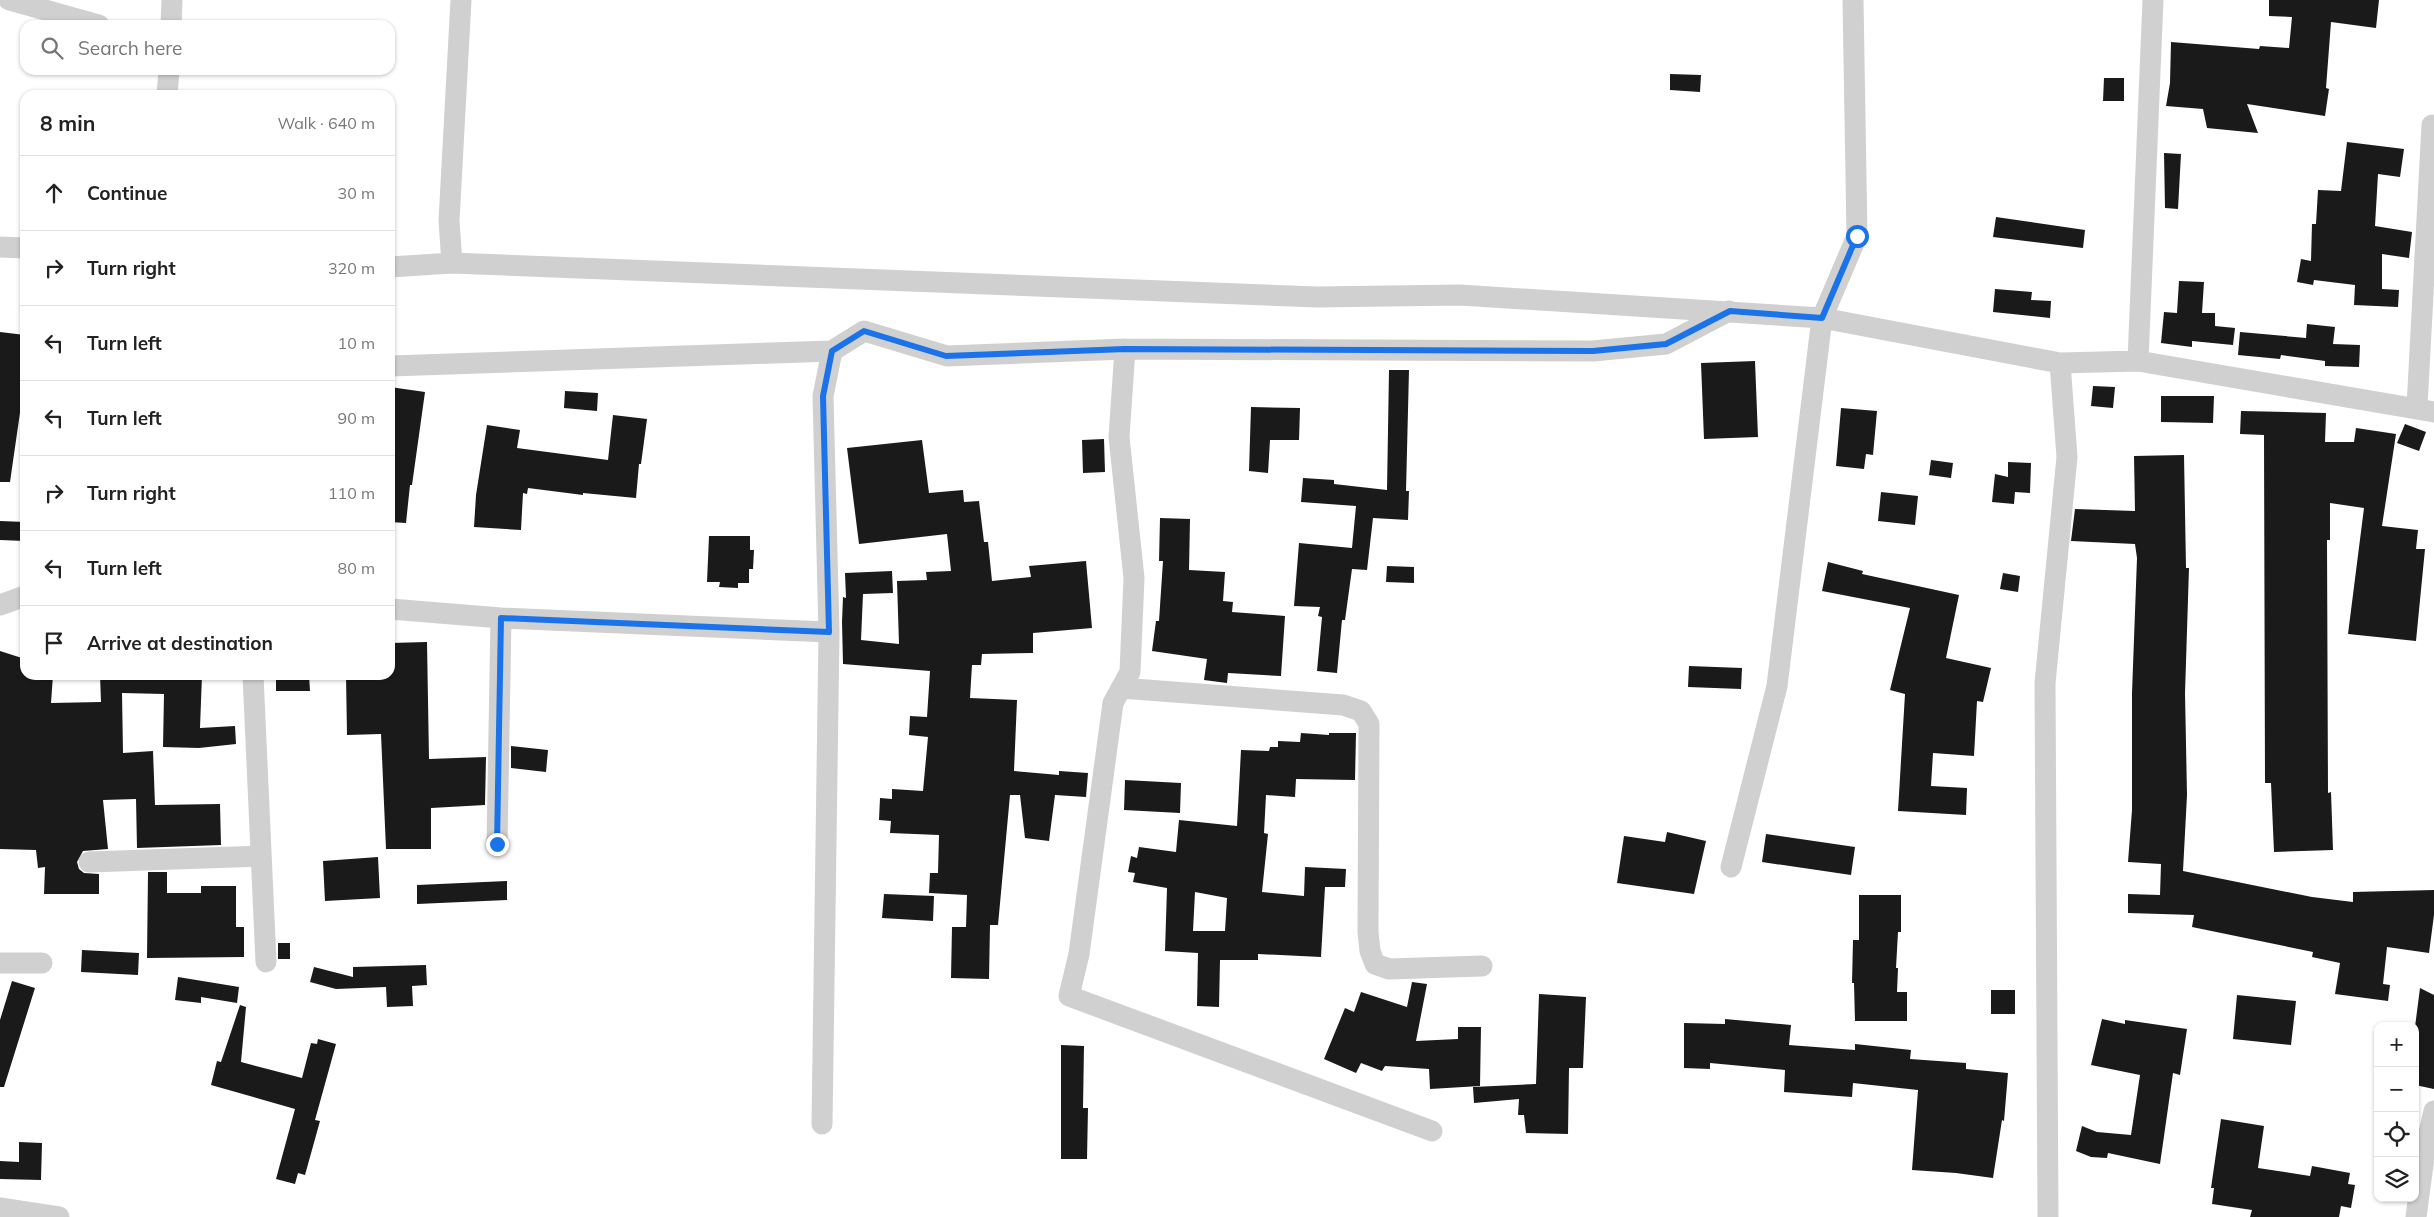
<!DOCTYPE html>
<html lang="en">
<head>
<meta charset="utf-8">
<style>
	body { margin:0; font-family:Mulish,sans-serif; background:#f6f6f6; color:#222 }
	.controls { position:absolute; right:15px; bottom:15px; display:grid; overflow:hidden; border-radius:10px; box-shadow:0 1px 4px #0004 }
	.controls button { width:45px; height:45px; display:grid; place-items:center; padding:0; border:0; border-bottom:1px solid #e0e0e0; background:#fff; color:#222; font:25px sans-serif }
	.stop { position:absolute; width:15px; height:15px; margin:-11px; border:4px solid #1a73e8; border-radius:50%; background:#fff }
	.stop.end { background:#1a73e8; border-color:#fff; box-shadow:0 1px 5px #0008 }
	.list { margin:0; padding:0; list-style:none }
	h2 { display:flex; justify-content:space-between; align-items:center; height:65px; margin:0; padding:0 20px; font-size:21px }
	h2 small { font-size:16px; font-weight:400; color:#767676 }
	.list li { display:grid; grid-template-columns:32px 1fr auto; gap:15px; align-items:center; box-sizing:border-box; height:75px; padding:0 20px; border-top:1px solid #e0e0e0 }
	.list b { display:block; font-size:19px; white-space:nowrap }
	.list em { font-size:16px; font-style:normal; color:#767676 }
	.icon { flex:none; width:28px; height:28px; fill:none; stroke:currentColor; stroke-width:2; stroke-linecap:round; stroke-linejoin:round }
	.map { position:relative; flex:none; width:2434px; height:1217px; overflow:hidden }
	.search { position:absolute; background:#fff; box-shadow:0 1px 4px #0004; left:20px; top:20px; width:375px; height:55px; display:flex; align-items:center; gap:12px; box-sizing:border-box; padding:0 18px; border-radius:15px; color:#767676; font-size:19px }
	.panel { position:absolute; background:#fff; box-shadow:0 1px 4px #0004; left:20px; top:90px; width:375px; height:590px; border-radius:15px }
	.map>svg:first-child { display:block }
	.building { fill:#1a1a1a; fill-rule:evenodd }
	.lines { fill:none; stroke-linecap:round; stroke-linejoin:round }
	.minor { stroke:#d0d0d0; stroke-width:21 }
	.route { stroke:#1a73e8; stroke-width:6 }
</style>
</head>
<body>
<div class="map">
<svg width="2434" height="1217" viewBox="0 0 2434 1217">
	<rect width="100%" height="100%" fill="#fff"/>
	<path class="building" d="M 2269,0 L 2379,0 L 2376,28 L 2331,22 L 2326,88 L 2329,89 L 2325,116 L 2247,104 L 2258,133 L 2207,128 L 2203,109 L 2166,106 L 2170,83 L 2171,42 L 2259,49 L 2260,46 L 2289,48 L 2292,17 L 2269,16 Z
		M 1670,74 L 1701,75 L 1700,92 L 1670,90 Z
		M 2104,78 L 2124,78 L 2124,101 L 2103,101 Z
		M 2347,142 L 2404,149 L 2400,177 L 2378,174 L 2375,226 L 2412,232 L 2409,258 L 2382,254 L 2382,289 L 2399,290 L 2398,307 L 2354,305 L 2355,285 L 2314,280 L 2313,285 L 2297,282 L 2301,259 L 2311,261 L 2312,224 L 2316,224 L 2318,190 L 2341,191 Z
		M 2164,153 L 2181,154 L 2178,209 L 2165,208 Z
		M 1996,217 L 2085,230 L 2083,248 L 1993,237 Z
		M 2179,281 L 2204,282 L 2202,313 L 2215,313 L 2215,326 L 2235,328 L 2233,345 L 2192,341 L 2192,347 L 2161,343 L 2164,312 L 2177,313 Z
		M 1995,289 L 2032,292 L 2031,300 L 2051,301 L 2050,318 L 1993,312 Z
		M 2307,324 L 2335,327 L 2333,344 L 2360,345 L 2359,367 L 2325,366 L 2325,361 L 2281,355 L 2280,359 L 2238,355 L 2240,332 L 2306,338 Z
		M 0,332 L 25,335 L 25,378 L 10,482 L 0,482 Z
		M 1755,361 L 1758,437 L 1704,439 L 1701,363 Z
		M 1389,370 L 1409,370 L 1406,491 L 1409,491 L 1408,520 L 1373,518 L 1367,570 L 1352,569 L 1345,620 L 1342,620 L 1337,673 L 1317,671 L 1322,617 L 1318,616 L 1320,607 L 1294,606 L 1299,543 L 1352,548 L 1356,506 L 1301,502 L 1303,478 L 1334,480 L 1334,484 L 1387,490 Z
		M 2093,386 L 2115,387 L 2113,408 L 2091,406 Z
		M 390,387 L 425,392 L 412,485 L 410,485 L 406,523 L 390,522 Z
		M 565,391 L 598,393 L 597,411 L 564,408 Z
		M 2161,396 L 2214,396 L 2213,423 L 2161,422 Z
		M 1251,407 L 1300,408 L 1299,440 L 1270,440 L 1268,473 L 1249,471 Z
		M 1841,408 L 1877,411 L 1873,455 L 1866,454 L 1864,469 L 1836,466 Z
		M 2241,411 L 2326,413 L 2325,442 L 2354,442 L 2356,428 L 2396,434 L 2382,526 L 2418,530 L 2416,549 L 2425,549 L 2416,641 L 2348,634 L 2364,508 L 2330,503 L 2330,540 L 2327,540 L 2328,793 L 2331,792 L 2333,850 L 2274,852 L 2271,783 L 2265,783 L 2264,435 L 2240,434 Z
		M 613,415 L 647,419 L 641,464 L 639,464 L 636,498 L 583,493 L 583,495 L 528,488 L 527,494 L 523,493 L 521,530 L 474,527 L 476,495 L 487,425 L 520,430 L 517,448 L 608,460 Z
		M 2405,424 L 2426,432 L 2419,451 L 2397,443 Z
		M 1104,439 L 1105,472 L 1083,473 L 1082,440 Z
		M 922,440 L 929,493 L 963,490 L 964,502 L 979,501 L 984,542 L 988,542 L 992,581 L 1031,577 L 1029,566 L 1086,561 L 1092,628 L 1033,633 L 1033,653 L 982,654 L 981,665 L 972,665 L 970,698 L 1017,700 L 1014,771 L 1059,775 L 1059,771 L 1088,773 L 1086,797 L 1055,795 L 1049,841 L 1025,838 L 1020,795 L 1010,795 L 998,925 L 990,925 L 989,979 L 951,978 L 952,927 L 966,927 L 967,895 L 929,893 L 930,873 L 938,873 L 939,835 L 890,833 L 891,821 L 879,820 L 880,798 L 892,799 L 892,789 L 923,791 L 928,737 L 909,735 L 910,716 L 927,717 L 930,671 L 843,664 L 842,622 L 843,597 L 846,598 L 845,573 L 892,571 L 893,593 L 863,594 L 861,640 L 899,644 L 897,581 L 927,580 L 926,572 L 951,571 L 947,534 L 859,544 L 847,448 Z
		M 2184,455 L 2186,568 L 2189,568 L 2185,693 L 2187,795 L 2183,871 L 2312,897 L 2353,902 L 2353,892 L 2434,890 L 2434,915 L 2429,953 L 2387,947 L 2383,984 L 2390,985 L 2388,1001 L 2335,994 L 2340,963 L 2312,957 L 2313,952 L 2192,927 L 2194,915 L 2128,913 L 2128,894 L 2160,895 L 2161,864 L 2128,862 L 2132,810 L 2132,693 L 2137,558 L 2135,544 L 2071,541 L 2075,509 L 2135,511 L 2134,456 Z
		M 1931,460 L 1953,463 L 1951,478 L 1929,475 Z
		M 2008,462 L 2031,463 L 2030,493 L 2015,492 L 2014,504 L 1992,502 L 1995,474 L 2008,477 Z
		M 1881,492 L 1918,496 L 1915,525 L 1878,521 Z
		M 1160,518 L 1190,519 L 1189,570 L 1225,572 L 1223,601 L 1233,602 L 1232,612 L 1285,616 L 1281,676 L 1228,673 L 1227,683 L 1204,680 L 1207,659 L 1152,651 L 1156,621 L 1159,621 L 1163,561 L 1159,561 Z
		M 0,521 L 25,522 L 25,541 L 0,540 Z
		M 709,536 L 750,536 L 750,550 L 754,550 L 753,569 L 749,569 L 749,583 L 738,583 L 738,588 L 719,587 L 720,582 L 707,582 Z
		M 1828,562 L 1863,571 L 1862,574 L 1959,595 L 1946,658 L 1991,668 L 1983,702 L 1977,701 L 1974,756 L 1933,753 L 1931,786 L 1967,788 L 1966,815 L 1898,811 L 1905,694 L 1890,690 L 1910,608 L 1822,591 Z
		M 1387,566 L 1414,567 L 1414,583 L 1386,582 Z
		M 2003,573 L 2020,576 L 2018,592 L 2000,589 Z
		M 427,642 L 429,759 L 486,757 L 485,805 L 431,808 L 431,849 L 386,849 L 381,734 L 347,735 L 346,675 L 390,675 L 390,643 Z
		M 0,651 L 25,659 L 25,675 L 53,675 L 51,703 L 101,702 L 100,675 L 202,675 L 200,728 L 235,726 L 236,744 L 199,748 L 163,747 L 164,694 L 122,693 L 123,753 L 153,751 L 155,805 L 220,804 L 221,845 L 137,848 L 136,799 L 103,800 L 108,849 L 83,851 L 77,862 L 79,869 L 84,873 L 99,874 L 99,894 L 44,894 L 45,867 L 38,868 L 36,850 L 0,849 Z
		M 1689,666 L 1742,668 L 1741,689 L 1688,687 Z
		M 276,675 L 309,675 L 310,691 L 276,691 Z
		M 1301,733 L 1329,735 L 1329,733 L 1356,733 L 1355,780 L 1296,779 L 1295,797 L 1266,795 L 1264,833 L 1268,834 L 1262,892 L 1304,896 L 1305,867 L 1346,869 L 1345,887 L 1325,887 L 1321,957 L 1258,954 L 1258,960 L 1220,960 L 1219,1007 L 1197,1006 L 1198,953 L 1165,951 L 1167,888 L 1133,882 L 1135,873 L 1128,872 L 1131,856 L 1137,858 L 1139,847 L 1176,852 L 1179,820 L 1237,826 L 1241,750 L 1269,751 L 1270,747 L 1278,747 L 1278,741 L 1300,742 ZM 1195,892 L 1227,898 L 1225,931 L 1193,931 Z
		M 511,746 L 548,750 L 546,772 L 511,768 Z
		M 1125,780 L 1181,783 L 1180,813 L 1124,810 Z
		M 1667,832 L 1706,841 L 1694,894 L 1617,883 L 1624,836 L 1665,842 Z
		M 1766,834 L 1855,847 L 1851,875 L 1762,862 Z
		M 378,857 L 380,898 L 325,901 L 323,861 Z
		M 148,872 L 167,872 L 167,893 L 201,893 L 201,886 L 236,886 L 236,927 L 244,927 L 244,957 L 147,958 Z
		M 507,881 L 507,900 L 417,904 L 417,885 Z
		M 884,894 L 934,896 L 933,921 L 882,918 Z
		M 1859,895 L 1901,895 L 1901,932 L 1898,932 L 1896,968 L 1898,968 L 1897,992 L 1907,992 L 1907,1021 L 1855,1021 L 1854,983 L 1852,983 L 1853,940 L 1859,940 Z
		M 278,943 L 290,943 L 290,959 L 278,959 Z
		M 82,950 L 139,953 L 138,975 L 81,972 Z
		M 426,965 L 427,985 L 412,986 L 413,1006 L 387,1007 L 386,987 L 336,989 L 310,982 L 314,967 L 353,977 L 353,967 Z
		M 178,977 L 239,987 L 237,1003 L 201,997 L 201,1003 L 175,1000 Z
		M 12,981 L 35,988 L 4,1087 L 0,1087 L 0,1020 Z
		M 1412,982 L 1427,984 L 1416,1041 L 1458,1039 L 1458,1027 L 1481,1027 L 1480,1086 L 1430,1089 L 1429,1069 L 1385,1066 L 1382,1071 L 1361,1063 L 1356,1073 L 1324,1059 L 1345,1008 L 1354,1012 L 1361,992 L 1407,1007 Z
		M 2420,988 L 2434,995 L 2434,1089 L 2415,1085 L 2415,1027 Z
		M 1991,990 L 2015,990 L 2015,1014 L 1991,1014 Z
		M 1539,994 L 1586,997 L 1583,1068 L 1569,1068 L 1568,1134 L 1526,1133 L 1524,1115 L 1518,1115 L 1519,1099 L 1474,1103 L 1473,1087 L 1536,1084 Z
		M 2237,995 L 2296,1001 L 2291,1045 L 2233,1039 Z
		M 240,1005 L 246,1007 L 241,1062 L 302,1078 L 311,1043 L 317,1044 L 318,1039 L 336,1044 L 315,1120 L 320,1121 L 305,1175 L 298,1173 L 295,1184 L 276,1179 L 295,1109 L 211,1085 L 217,1061 L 221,1062 Z
		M 1725,1019 L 1791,1025 L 1789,1045 L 1855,1050 L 1855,1044 L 1911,1050 L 1910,1059 L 1966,1063 L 1966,1069 L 2008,1073 L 2004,1121 L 2002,1120 L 1993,1178 L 1956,1173 L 1912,1170 L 1918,1090 L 1853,1083 L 1852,1097 L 1784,1092 L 1785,1070 L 1710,1063 L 1710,1069 L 1684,1068 L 1684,1023 L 1725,1024 Z
		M 2102,1019 L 2125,1024 L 2125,1020 L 2187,1029 L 2180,1075 L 2173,1073 L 2160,1164 L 2108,1153 L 2107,1158 L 2091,1157 L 2076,1151 L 2082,1126 L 2097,1132 L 2131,1135 L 2140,1075 L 2091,1065 Z
		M 1061,1045 L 1084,1046 L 1083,1108 L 1088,1108 L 1087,1159 L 1061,1159 Z
		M 2221,1119 L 2264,1126 L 2258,1168 L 2310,1176 L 2312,1166 L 2350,1173 L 2348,1184 L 2355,1185 L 2351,1208 L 2341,1206 L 2339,1217 L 2250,1217 L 2252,1210 L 2212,1204 L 2214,1188 L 2211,1188 Z
		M 19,1142 L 42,1143 L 41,1180 L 0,1179 L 0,1161 L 19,1162 Z"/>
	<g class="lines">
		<path class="minor" d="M 9,0 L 99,25
			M 1853,0 L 1857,236 L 1822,318 L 2060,363 L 2138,361 L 2434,412
			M 171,25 L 172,0
			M 167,95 L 169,70
			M 0,247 L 25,248
			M 452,263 L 449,221 L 461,0
			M 390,267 L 452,263 L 1317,297 L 1460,295 L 1822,318 L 1777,686 L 1731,867
			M 1125,349 L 1119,437 L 1134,578 L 1130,672 L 1113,703 L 1079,954 L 1069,996 L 1432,1131
			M 2138,361 L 2153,0
			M 390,366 L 832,351 L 864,331 L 947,356 L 1125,349 L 1593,351 L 1666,344 L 1729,311
			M 2417,407 L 2432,125
			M 0,605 L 25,596
			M 390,609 L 501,618 L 829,632
			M 253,675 L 266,962
			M 1121,688 L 1343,705 L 1361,711 L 1369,724 L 1368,932 L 1370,951 L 1375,964 L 1389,969 L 1482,966
			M 497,844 L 501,618
			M 89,862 L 261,856
			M 0,963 L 42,963
			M 822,1124 L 829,632 L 823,396 L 832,351
			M 0,1208 L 59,1217
			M 2048,1217 L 2045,683 L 2067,457 L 2060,363
			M 2416,1217 L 2425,1150 L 2434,1111"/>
	</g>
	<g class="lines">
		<path class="route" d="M 497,844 L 501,618 L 829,632 L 823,396 L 832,351 L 864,331 L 946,356 L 1125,349 L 1593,351 L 1666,344 L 1730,311 L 1822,318 L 1857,236"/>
	</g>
</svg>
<div class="controls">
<button>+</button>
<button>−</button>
<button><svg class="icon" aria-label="locate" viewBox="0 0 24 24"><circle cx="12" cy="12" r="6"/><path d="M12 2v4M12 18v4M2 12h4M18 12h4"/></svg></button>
<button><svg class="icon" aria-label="layers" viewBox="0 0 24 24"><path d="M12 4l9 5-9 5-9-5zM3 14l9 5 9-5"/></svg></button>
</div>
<div class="stop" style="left:1857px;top:236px"></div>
<div class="stop end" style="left:497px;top:844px"></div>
<div class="search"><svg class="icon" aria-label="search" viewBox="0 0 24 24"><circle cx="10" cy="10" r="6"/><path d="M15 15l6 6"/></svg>Search here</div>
<section class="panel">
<h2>8 min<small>Walk · 640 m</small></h2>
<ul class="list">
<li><svg class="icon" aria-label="ahead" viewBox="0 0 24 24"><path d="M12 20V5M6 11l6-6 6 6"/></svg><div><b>Continue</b></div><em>30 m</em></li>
<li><svg class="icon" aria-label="right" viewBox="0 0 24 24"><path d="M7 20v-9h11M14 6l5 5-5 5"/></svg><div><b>Turn right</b></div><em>320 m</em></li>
<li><svg class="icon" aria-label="left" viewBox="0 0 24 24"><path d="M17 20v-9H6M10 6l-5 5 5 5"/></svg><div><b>Turn left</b></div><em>10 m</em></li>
<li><svg class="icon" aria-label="left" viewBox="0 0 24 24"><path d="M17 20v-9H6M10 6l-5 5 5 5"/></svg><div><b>Turn left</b></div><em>90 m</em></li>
<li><svg class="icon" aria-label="right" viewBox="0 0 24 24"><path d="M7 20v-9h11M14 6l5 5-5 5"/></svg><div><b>Turn right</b></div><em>110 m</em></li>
<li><svg class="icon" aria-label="left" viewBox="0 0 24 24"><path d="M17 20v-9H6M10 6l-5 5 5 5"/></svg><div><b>Turn left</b></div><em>80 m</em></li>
<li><svg class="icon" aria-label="arrive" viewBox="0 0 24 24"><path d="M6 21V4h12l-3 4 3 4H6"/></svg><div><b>Arrive at destination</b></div></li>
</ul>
</section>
</div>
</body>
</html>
